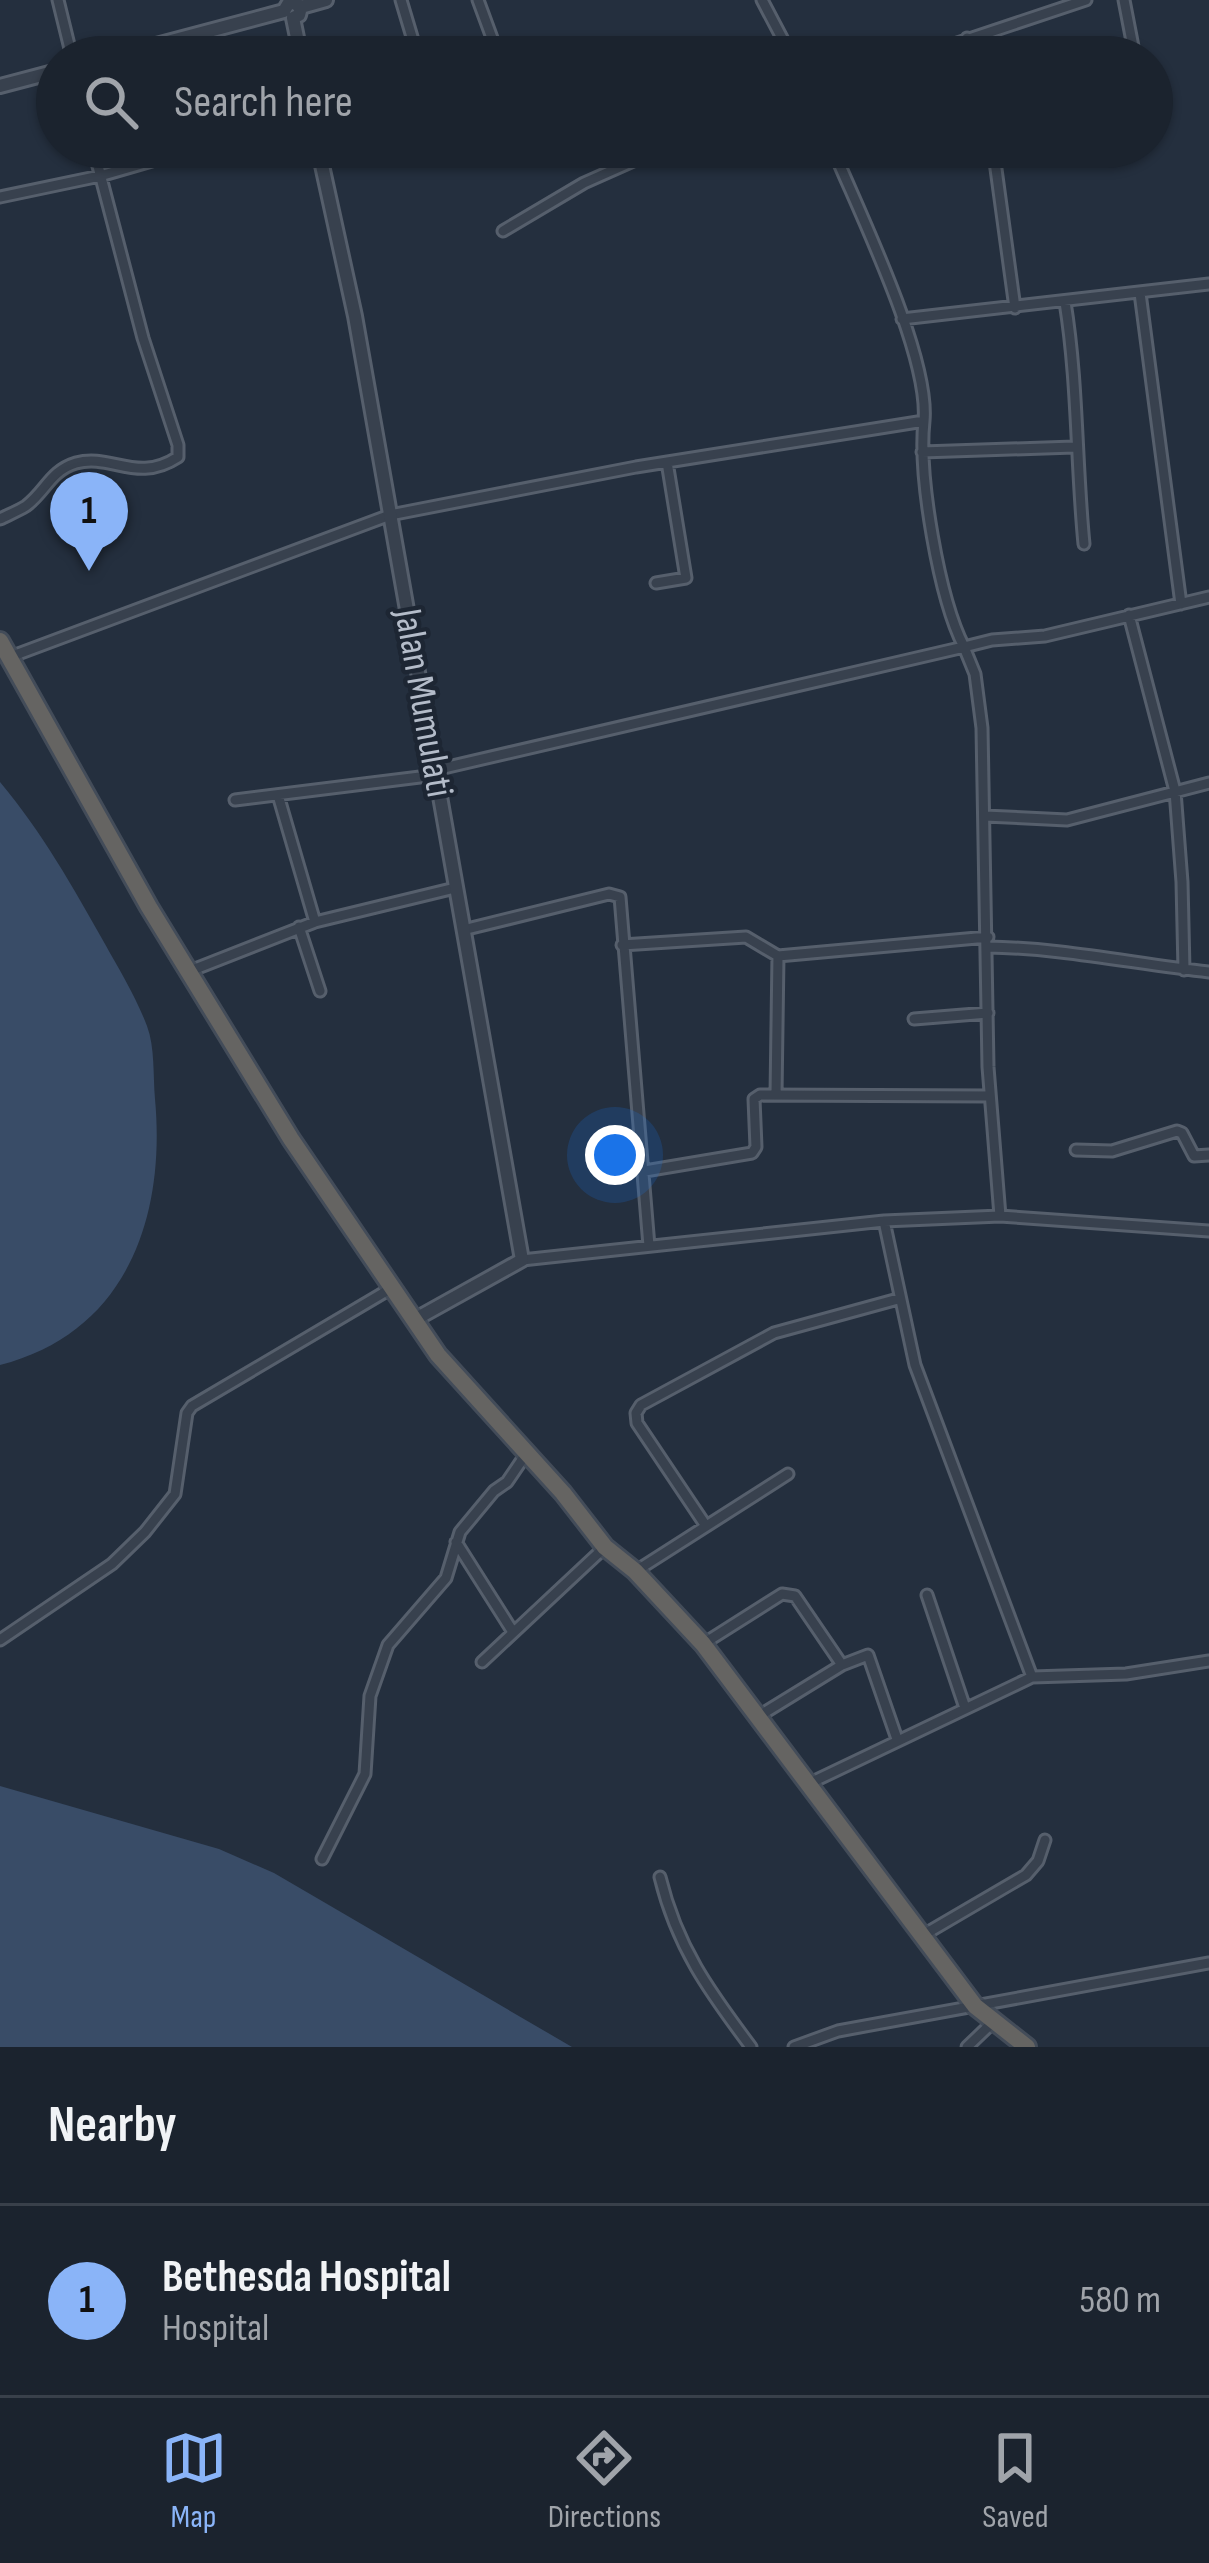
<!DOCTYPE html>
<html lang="en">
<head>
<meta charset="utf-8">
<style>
	body { margin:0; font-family:"Sofia Sans Condensed",sans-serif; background:#282f3a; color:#f1f3f6 }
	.you { position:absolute; left:615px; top:1155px; width:42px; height:42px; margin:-30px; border:9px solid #fff; border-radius:50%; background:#1a73e8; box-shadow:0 0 0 18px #1a73e833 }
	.badge { display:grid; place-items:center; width:78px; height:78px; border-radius:50%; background:#8ab4f8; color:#111; font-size:39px; font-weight:700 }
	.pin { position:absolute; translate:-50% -99px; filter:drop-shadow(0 3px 6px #0008) }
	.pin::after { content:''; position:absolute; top:63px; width:42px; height:36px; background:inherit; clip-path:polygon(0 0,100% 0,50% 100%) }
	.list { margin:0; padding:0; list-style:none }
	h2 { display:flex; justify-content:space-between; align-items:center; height:156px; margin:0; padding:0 48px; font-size:51px }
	h2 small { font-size:39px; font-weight:400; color:#a0a4aa }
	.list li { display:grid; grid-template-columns:78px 1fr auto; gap:36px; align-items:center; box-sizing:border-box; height:192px; padding:0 48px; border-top:3px solid #39404a }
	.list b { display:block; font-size:45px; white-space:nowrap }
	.list p { margin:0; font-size:39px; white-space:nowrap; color:#a0a4aa }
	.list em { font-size:39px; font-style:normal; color:#a0a4aa }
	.icon { flex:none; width:66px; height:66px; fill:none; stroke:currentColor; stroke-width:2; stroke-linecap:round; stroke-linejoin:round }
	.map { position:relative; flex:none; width:1209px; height:2047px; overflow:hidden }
	.search { position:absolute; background:#1b232e; box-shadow:0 3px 9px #0004; left:36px; right:36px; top:36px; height:132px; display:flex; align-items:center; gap:30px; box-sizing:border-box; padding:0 42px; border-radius:66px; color:#a0a4aa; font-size:45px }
	.sheet { height:348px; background:#1b232e }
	nav { display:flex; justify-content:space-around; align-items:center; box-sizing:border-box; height:168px; border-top:3px solid #39404a; background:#1b232e; font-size:33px; color:#a0a4aa }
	nav a { display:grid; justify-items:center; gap:6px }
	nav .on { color:#8ab4f8 }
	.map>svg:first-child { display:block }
	.water { fill:#394c67 }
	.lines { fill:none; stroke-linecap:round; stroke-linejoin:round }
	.minor-casing { stroke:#565f6c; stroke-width:15 }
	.tertiary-casing { stroke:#565f6c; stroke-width:18 }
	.trunk-casing { stroke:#434c59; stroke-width:22 }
	.minor { stroke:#38414e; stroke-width:9 }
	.tertiary { stroke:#38414e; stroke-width:12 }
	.trunk { stroke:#656462; stroke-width:16 }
	.labels { text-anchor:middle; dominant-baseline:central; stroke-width:9; stroke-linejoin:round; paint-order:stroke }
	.street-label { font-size:39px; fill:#b4bcc9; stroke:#1d2633 }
</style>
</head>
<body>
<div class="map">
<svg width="1209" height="2047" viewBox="0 0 1209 2047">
	<rect width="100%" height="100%" fill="#242f3e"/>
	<path class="water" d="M 0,782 C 42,832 73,887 105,944 C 120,971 136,997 147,1026 C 155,1047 153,1076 155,1099 C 166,1218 126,1333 0,1365 Z
		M 0,1786 L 219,1849 L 274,1873 L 572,2047 L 0,2047 Z"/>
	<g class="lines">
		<defs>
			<path id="minor" d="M 58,0 L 72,57
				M 401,0 L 418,57
				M 478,0 L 499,57
				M 762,0 L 792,57
				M 1124,0 L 1135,57
				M 967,38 L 972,57
				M 514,57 L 533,53
				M 915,57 L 1086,0
				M 993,147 L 1015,308
				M 0,197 L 100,176 L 200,147
				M 503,231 L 584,183 L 665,147
				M 1140,293 L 1181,604
				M 1065,302 C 1078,382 1076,463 1084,544
				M 902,319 L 1209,284
				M 924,421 C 918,476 939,598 964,647 L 992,640 L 1045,636 L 1209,597
				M 922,452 L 1074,447
				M 0,519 C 8,515 18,511 26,506 C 46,491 50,471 76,463 C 111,453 137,484 178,457 L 178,445 L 143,338 L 93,147
				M 656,583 L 686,578 L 667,462
				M 1129,615 L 1175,791 L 1182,882 L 1184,970
				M 10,657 L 390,515 L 636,467 L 924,421 C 930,356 859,212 832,147
				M 435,770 L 964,647 L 975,674 L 982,728 L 988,1067 L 1000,1216
				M 278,795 L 315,922
				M 235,800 L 436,775
				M 985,816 L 1067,820 L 1209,783
				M 299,927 L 320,991
				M 463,930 L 609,894 L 620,897 L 649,1246
				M 622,945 L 746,937 L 778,956
				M 988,947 C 1063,948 1135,964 1209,972
				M 190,971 L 315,922 L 455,888
				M 914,1019 L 988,1013
				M 776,1095 L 778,956 L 988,937
				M 1076,1150 L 1112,1151 L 1177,1131 L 1182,1133 L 1194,1156 L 1209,1155
				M 645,1171 L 752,1153 L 756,1147 L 754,1099 L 760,1095 L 990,1096
				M 522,1260 L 884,1221 L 1000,1216 L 1209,1231
				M 706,1526 L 637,1423 L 636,1413 L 641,1405 L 774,1333 L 898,1299
				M 456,1542 L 513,1632
				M 636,1571 L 788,1474
				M 927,1595 L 965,1708
				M 0,1640 L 112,1564 L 145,1532 L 175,1494 L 187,1413 L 192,1406 L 390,1289
				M 703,1644 L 782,1594 L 795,1596 L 842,1665 L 759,1716
				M 482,1662 L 605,1547
				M 842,1665 L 868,1655 L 897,1739
				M 1032,1677 L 1126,1674 L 1209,1661
				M 806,1785 L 1032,1677 L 915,1365 L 884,1221
				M 322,1859 L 365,1774 L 370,1696 L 388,1645 L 446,1578 L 460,1532 L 494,1491 L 507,1482 L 526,1454
				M 660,1877 C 677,1947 709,1991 751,2047
				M 920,1937 L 1026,1875 L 1038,1861 L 1045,1840
				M 794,2047 L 838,2031 L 1209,1963
				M 967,2047 L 992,2023"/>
			<path id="tertiary" d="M 301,7 L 326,0
				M 284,11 L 290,1 L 301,7 L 299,15 L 293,18 L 301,57
				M 111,57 L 284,11
				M 0,86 L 57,71
				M 318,147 L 355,316 L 522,1260 L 414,1320"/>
			<path id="trunk" d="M 0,641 L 149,907 L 291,1139 L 438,1355 L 563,1493 L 605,1547 L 635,1571 L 703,1644 L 975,2006 L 1027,2047"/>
		</defs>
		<use href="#minor" class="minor-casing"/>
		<use href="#tertiary" class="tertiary-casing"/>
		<use href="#trunk" class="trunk-casing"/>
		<use href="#minor" class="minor"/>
		<use href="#tertiary" class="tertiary"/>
		<use href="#trunk" class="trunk"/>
	</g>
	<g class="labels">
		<g class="street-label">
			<text transform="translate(423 703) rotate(80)">Jalan Mumulati</text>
		</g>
	</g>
</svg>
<div class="you"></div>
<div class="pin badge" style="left:89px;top:571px">1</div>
<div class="search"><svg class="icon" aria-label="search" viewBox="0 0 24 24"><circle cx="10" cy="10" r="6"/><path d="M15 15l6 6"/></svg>Search here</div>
</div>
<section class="sheet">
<h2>Nearby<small></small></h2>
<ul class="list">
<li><span class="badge">1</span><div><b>Bethesda Hospital</b><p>Hospital</p></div><em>580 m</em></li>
</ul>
</section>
<nav>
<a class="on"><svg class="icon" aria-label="map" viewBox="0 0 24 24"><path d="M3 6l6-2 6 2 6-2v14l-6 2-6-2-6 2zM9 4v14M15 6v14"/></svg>Map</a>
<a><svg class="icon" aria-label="directions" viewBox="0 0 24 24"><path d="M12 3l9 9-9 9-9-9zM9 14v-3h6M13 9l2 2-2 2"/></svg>Directions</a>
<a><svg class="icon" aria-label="saved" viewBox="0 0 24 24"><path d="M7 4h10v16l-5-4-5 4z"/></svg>Saved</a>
</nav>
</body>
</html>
